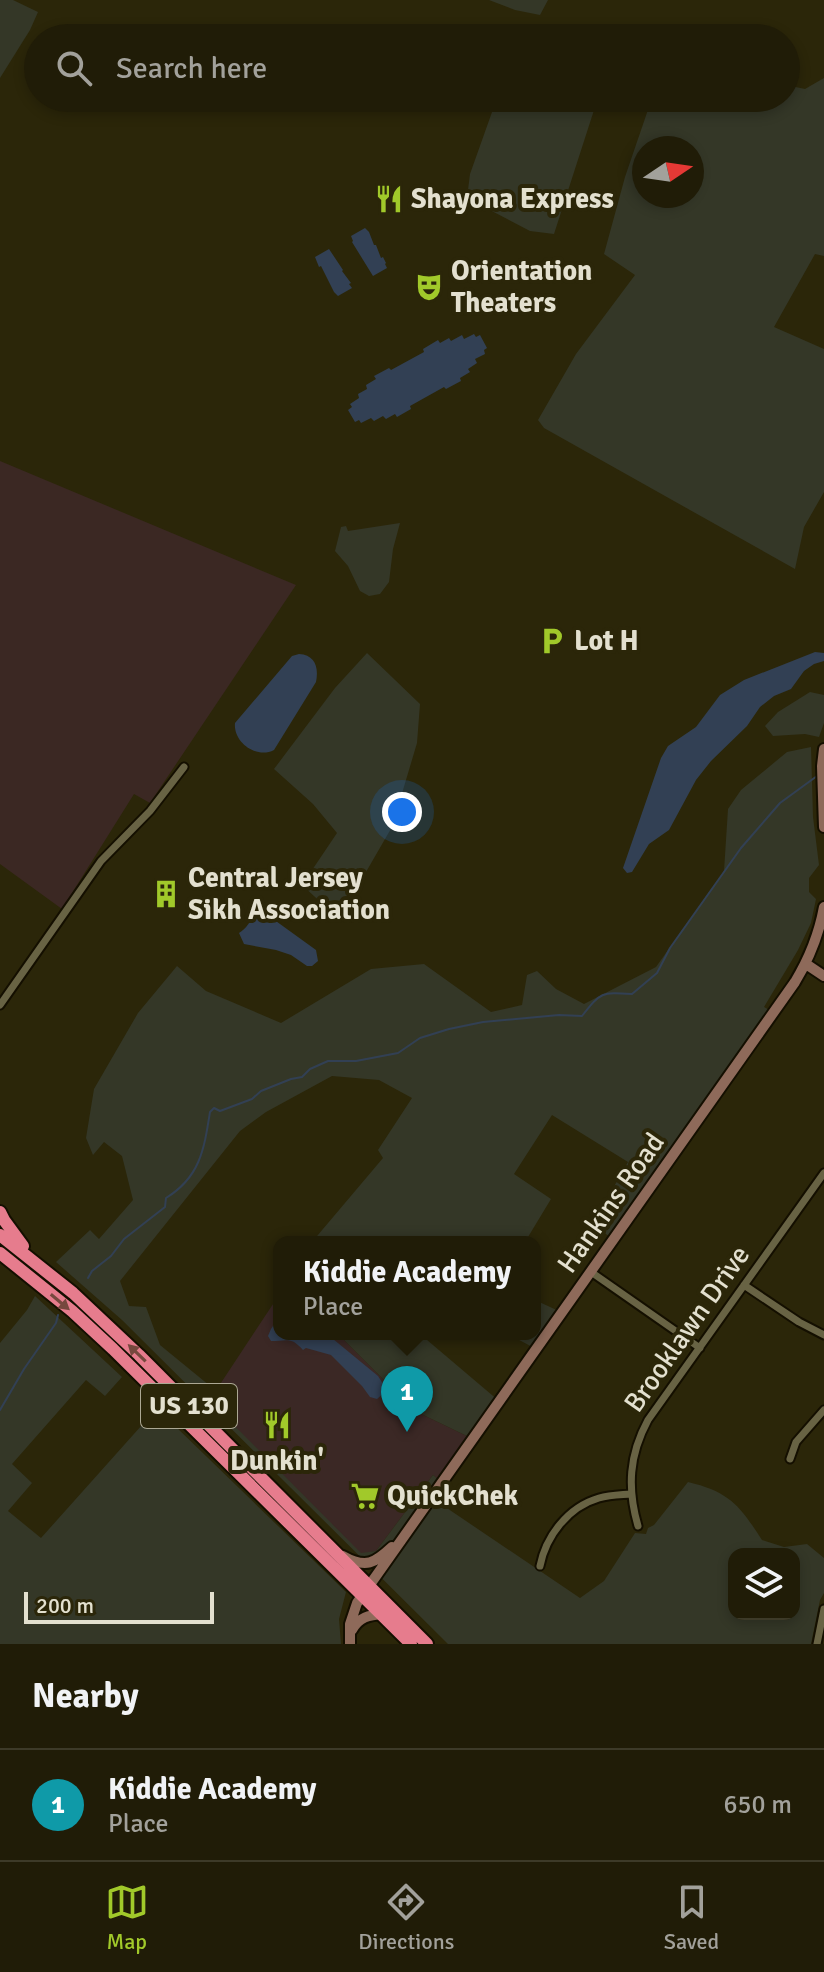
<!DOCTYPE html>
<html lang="en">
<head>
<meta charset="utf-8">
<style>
	body { margin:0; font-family:Signika,sans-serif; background:#282511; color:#f1f3f6 }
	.controls { position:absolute; right:24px; bottom:24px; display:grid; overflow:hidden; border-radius:16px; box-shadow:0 4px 12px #0003 }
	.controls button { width:72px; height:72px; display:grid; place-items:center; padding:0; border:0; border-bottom:2px solid #3d3a28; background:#201c07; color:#f1f3f6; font:40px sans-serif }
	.compass { position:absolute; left:632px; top:136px; width:72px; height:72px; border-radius:50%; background:#201c07; box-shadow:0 4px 12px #0003; rotate:77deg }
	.scale { position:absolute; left:24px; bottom:20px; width:190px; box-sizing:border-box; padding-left:8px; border:4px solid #e3e0cf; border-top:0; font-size:22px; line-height:28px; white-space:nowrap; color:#e3e0cf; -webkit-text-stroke:6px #2b2609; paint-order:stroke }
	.you { position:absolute; left:402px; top:812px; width:28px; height:28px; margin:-20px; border:6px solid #fff; border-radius:50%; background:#1a73e8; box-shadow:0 0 0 12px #1a73e833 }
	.badge { display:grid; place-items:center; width:52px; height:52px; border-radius:50%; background:#a1c92a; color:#fff; font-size:26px; font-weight:700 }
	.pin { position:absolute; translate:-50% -66px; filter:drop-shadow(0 2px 4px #0008) }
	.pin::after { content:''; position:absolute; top:42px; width:28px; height:24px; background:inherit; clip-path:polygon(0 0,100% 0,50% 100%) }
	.popup { position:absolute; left:273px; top:1236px; width:268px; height:104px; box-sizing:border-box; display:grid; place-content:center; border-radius:16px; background:#201c07; filter:drop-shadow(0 2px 6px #0005); font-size:26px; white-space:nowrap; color:#a2a19b }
	.popup b { font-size:30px; color:#f1f3f6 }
	.popup::after { content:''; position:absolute; left:50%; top:100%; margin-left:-16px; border:16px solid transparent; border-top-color:#201c07 }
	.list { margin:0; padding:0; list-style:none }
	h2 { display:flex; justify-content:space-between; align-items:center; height:104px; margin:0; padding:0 32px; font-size:34px }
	h2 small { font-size:26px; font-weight:400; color:#a2a19b }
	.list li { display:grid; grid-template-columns:52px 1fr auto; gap:24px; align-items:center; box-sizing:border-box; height:112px; padding:0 32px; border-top:2px solid #3d3a28 }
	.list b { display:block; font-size:30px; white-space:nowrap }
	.list p { margin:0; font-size:26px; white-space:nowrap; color:#a2a19b }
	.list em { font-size:26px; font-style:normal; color:#a2a19b }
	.icon { flex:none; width:44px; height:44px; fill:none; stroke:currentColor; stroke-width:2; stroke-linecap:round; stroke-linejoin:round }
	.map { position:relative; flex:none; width:824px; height:1644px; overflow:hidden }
	.search { position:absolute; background:#201c07; box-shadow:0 4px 12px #0003; left:24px; right:24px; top:24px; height:88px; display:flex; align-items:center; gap:20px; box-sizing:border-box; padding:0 28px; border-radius:44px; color:#a2a19b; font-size:30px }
	.sheet { height:216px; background:#201c07 }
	nav { display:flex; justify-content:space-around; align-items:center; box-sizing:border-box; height:112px; border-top:2px solid #3d3a28; background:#201c07; font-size:22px; color:#a2a19b }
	nav a { display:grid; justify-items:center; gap:4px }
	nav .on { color:#a1c92a }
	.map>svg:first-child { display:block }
	.commercial { fill:#3b2825 }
	.industrial { fill:#3b2823 }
	.green { fill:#343727; fill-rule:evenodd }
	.water { fill:#324054 }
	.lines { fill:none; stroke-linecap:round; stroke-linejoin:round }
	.stream { stroke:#324054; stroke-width:2 }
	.street-casing { stroke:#140f00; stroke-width:11 }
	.secondary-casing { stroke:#140f00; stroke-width:14 }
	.highway-casing { stroke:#140f00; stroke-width:16 }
	.street { stroke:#686344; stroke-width:7 }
	.secondary { stroke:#8e6a5a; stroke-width:10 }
	.highway { stroke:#e67c8d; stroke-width:12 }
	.oneway { fill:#76483e }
	.labels { text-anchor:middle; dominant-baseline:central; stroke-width:8; stroke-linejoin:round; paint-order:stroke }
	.shield { fill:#2b2609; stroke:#aca894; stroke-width:2 }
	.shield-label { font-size:26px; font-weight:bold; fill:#e3e0cf }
	.poi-label { font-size:28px; font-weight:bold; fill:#e3e0cf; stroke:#2b2609; text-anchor:start }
	.street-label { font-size:28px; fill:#e3e0cf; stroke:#2b2609 }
</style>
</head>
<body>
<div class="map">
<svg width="824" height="1644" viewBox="0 0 824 1644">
	<rect width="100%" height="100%" fill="#2b2609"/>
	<path class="commercial" d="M 279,1295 L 279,1334 L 338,1334 L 415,1411 L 469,1437 L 439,1480 L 433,1475 L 376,1551 L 361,1554 L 209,1401 Z"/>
	<path class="industrial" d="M 0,461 L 296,585 L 150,803 L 134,794 L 62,909 L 0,864 Z"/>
	<path class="green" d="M 0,0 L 13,0 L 38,12 L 30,30 L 0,78 Z
		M 489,0 L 548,0 L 540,15 L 515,10 Z
		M 824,78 L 824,256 L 815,254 L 774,327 L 824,349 L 824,492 L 804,527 L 795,569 L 544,428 L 538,420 L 576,354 L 635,275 L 604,254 L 625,177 L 652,98 L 786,98 L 786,85 L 805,89 ZM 644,148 L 692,148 L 692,196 L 644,196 Z
		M 497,98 L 589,98 L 595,107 L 554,234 L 530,231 L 467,198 L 470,174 Z
		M 400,523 L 393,549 L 389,582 L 380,594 L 369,596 L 360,591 L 348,566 L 335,551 L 341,527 L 346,526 L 348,531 Z
		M 367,653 L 420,704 L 417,743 L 392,827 L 344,910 L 327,908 L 302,885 L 337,833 L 313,804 L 274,769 L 335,688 Z
		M 810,692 L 824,695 L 824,723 L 819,737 L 805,734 L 773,736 L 765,726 L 778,712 Z
		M 811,747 L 813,817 L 819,865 L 809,878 L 809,892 L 816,899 L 811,923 L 798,950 L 764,1007 L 773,1012 L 615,1240 L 592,1225 L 628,1162 L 552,1115 L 514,1174 L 551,1199 L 525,1242 L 312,1242 L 383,1158 L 378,1150 L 412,1098 L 379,1080 L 332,1076 L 266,1112 L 240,1131 L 120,1281 L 129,1306 L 146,1307 L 160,1345 L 215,1390 L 210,1401 L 361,1553 L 376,1551 L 433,1475 L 443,1483 L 432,1498 L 580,1598 L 604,1581 L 635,1533 L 646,1534 L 648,1528 L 654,1525 L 688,1482 C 730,1492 740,1506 762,1540 L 784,1547 L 807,1544 L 824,1558 L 824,1593 L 820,1600 L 811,1644 L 448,1644 L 122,1320 L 56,1262 L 90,1230 L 99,1239 L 133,1200 L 122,1156 L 104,1142 L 93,1155 L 86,1138 L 94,1089 L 138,1013 L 177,966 L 206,991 L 281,1023 L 371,969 L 424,964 L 491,1012 L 522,1005 L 527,975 L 537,971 L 556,989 L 584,1004 L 656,967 L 724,871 L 728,809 L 741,790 L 787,752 ZM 734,1554 L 794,1554 L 794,1614 L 734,1614 Z
		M 35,1296 L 122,1377 L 105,1396 L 86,1380 L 12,1464 L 32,1483 L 8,1511 L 41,1538 L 150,1416 L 158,1413 L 174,1425 L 346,1592 L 339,1619 L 341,1644 L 0,1644 L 0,1343 L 27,1310 Z
		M 535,1300 L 563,1313 L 536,1349 L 508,1334 L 535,1334 Z
		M 338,1334 L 420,1334 L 499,1401 L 469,1437 L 415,1411 Z"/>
	<path class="water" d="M 365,228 L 369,232 L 374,245 L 376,245 L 381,258 L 383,257 L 386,263 L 385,264 L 387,268 L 373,276 L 352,242 L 353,241 L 351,236 Z
		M 329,249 L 343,270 L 342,271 L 351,283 L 349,284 L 352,288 L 338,296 L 334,292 L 321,266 L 319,267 L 315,257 Z
		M 474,334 L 476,337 L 480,335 L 487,348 L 484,350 L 485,354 L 475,359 L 477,363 L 468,369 L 470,372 L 460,378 L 461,381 L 446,389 L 444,387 L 410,406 L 411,409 L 397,417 L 395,414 L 386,419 L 383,416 L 374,421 L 371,418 L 361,423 L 359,420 L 355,422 L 348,410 L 352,407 L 350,404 L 359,398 L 358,394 L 367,389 L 366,385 L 376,379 L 374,376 L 389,368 L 391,370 L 424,352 L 423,349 L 438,340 L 440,343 L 449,338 L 451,341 L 462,335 L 464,339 Z
		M 815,652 L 824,653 L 824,661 L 814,664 L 804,671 L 791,689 L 774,696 L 760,707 L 747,726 L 711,761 L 696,780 L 669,830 L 649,844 L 632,872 L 627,873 L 623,868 L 661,758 L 668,746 L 696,727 L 720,695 L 744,680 Z
		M 299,654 C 315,655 319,667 316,682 L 274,750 C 257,759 233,743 235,723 L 292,656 Z
		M 258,910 L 262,911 L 316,950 L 318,961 L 312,966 L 307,966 L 291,955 L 276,950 L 244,944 L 239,933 C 247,929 252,918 258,910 Z
		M 279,1317 L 279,1334 L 327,1334 L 378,1376 L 387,1390 L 377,1399 L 370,1397 L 362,1386 L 331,1355 L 306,1348 L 303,1350 C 291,1336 287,1341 271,1341 L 268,1336 L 271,1329 Z"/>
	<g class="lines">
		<path class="stream" d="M 88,1278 L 92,1271 L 111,1256 L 124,1239 L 165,1207 L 166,1198 C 200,1177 204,1150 210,1112 L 214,1108 L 220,1111 L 252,1099 L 261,1091 L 291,1079 L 302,1077 L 310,1069 L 328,1061 L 356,1061 L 398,1053 L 420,1038 L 449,1029 L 483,1022 L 559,1015 L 582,1016 C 601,992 601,992 632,994 L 657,973 L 670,948 L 741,848 L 780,803 L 817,776
			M 0,1410 L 24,1369 L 56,1323 L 58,1315"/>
		<defs>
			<path id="street" d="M 0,1005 L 101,861 L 150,811 L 184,767
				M 591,1272 L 700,1348
				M 744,1285 L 799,1322 L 824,1335
				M 790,1459 L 796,1442 L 824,1410
				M 638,1526 C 627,1488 629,1455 648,1420 L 824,1173
				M 540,1566 C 546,1536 568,1507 599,1498 C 610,1495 620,1495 631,1494
				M 817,1644 L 824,1609"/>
			<path id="secondary" d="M 824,749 L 822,766 L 824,827
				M 806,964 L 824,976
				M 343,1556 C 366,1569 375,1563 392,1547
				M 352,1630 C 359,1617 369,1615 383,1614
				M 350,1644 L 350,1624 L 357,1603 L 795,982 C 809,959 819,934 824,907"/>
			<path id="highway" d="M 0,1212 L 4,1220 L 23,1246
				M 0,1235 L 73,1293 L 139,1355 L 427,1644
				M 0,1253 L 72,1311 L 113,1349 L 411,1644"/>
		</defs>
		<use href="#street" class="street-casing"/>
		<use href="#secondary" class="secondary-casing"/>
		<use href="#highway" class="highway-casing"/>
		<use href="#street" class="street"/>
		<use href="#secondary" class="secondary"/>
		<use href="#highway" class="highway"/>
	</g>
	<defs><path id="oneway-solid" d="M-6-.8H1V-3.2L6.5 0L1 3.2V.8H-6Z" transform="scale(2)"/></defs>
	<g class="oneway">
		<use href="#oneway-solid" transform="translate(60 1302) rotate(40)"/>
		<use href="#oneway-solid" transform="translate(137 1353) rotate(-136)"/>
	</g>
	<defs>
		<symbol id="restaurant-bare" viewBox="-9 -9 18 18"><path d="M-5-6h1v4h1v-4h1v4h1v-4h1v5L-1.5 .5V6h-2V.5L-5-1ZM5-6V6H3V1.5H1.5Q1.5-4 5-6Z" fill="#a1c92a" stroke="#2b2609" stroke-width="2.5" paint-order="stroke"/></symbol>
		<symbol id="theatre-bare" viewBox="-9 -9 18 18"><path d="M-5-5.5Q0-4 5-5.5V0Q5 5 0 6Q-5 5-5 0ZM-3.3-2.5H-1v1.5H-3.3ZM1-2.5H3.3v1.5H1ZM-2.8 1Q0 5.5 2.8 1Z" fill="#a1c92a" stroke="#2b2609" stroke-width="2.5" paint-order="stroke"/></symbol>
		<symbol id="parking-bare" viewBox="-9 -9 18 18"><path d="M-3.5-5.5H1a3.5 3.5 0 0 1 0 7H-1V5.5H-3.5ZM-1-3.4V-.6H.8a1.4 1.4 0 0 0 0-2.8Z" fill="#a1c92a" stroke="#2b2609" stroke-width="2.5" paint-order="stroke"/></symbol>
		<symbol id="building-bare" viewBox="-9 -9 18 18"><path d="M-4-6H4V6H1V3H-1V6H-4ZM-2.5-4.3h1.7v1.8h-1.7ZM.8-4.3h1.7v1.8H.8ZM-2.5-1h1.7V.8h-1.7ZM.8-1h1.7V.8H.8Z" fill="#a1c92a" stroke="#2b2609" stroke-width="2.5" paint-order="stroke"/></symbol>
		<symbol id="supermarket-bare" viewBox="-9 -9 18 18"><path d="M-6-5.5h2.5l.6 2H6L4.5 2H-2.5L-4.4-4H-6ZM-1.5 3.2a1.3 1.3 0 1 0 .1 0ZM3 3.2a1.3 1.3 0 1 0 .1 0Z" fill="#a1c92a" stroke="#2b2609" stroke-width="2.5" paint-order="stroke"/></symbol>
	</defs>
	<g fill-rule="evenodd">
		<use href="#restaurant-bare" x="369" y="179" width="40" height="40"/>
		<use href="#theatre-bare" x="409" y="267" width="40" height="40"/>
		<use href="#parking-bare" x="532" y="621" width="40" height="40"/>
		<use href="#building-bare" x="146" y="874" width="40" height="40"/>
		<use href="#restaurant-bare" x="257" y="1405" width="40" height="40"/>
		<use href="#supermarket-bare" x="345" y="1476" width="40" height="40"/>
	</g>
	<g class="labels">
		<rect class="shield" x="141" y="1384" width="96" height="44" rx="6"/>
		<g class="shield-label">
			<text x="189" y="1406">US 130</text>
		</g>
		<g class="poi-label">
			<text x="411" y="199">Shayona Express</text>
			<text x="451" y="271">Orientation<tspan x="451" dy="32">Theaters</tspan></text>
			<text x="574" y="641">Lot H</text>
			<text x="188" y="878">Central Jersey<tspan x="188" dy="32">Sikh Association</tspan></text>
			<text x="277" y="1461" text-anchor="middle">Dunkin'</text>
			<text x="387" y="1496">QuickChek</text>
		</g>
		<g class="street-label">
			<text transform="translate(611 1203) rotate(-55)">Hankins Road</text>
			<text transform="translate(687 1329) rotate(-55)">Brooklawn Drive</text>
		</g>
	</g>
</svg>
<div class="controls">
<button><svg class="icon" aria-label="layers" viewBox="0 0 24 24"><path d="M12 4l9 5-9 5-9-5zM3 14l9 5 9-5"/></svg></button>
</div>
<svg class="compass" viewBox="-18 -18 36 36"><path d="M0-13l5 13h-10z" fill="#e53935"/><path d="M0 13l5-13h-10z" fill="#a2a19b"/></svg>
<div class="scale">200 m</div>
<div class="you"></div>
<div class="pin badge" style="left:407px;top:1432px;background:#0f9aa8">1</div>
<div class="popup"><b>Kiddie Academy</b>Place</div>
<div class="search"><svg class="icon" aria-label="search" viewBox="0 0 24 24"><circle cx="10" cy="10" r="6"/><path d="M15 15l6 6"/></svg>Search here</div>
</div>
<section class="sheet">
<h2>Nearby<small></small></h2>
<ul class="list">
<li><span class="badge" style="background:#0f9aa8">1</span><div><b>Kiddie Academy</b><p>Place</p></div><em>650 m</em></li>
</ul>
</section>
<nav>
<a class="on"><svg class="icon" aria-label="map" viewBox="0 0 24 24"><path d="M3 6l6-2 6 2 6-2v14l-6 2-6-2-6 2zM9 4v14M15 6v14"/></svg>Map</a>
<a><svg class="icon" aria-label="directions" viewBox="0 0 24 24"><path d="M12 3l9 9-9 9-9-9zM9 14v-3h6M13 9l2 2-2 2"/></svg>Directions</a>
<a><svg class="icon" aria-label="saved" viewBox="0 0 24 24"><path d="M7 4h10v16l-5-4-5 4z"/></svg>Saved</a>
</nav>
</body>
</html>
